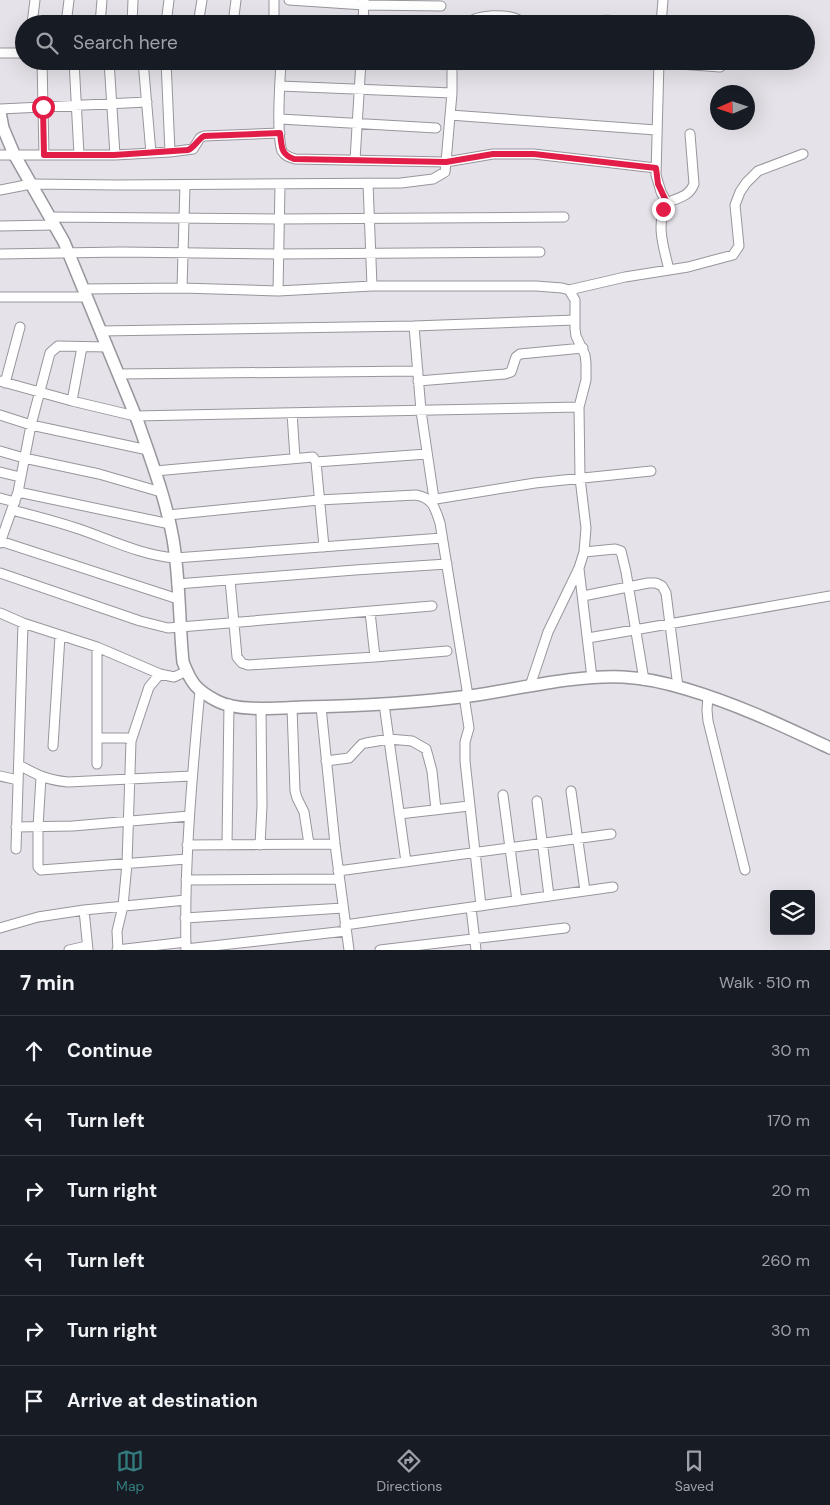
<!DOCTYPE html>
<html lang="en">
<head>
<meta charset="utf-8">
<style>
	body { margin:0; font-family:"DM Sans",sans-serif; background:#242831; color:#f1f3f6 }
	.controls { position:absolute; right:15px; bottom:15px; display:grid; overflow:hidden; border-radius:5px; box-shadow:0 5px 20px #0002 }
	.controls button { width:45px; height:45px; display:grid; place-items:center; padding:0; border:0; border-bottom:1px solid #363941; background:#171b24; color:#f1f3f6; font:25px sans-serif }
	.compass { position:absolute; left:710px; top:85px; width:45px; height:45px; border-radius:50%; background:#171b24; box-shadow:0 5px 20px #0002; rotate:267deg }
	.stop { position:absolute; width:15px; height:15px; margin:-11px; border:4px solid #e11d48; border-radius:50%; background:#fff }
	.stop.end { background:#e11d48; border-color:#fff; box-shadow:0 1px 5px #0008 }
	.list { margin:0; padding:0; list-style:none }
	h2 { display:flex; justify-content:space-between; align-items:center; height:65px; margin:0; padding:0 20px; font-size:21px }
	h2 small { font-size:16px; font-weight:400; color:#9ea1a6 }
	.list li { display:grid; grid-template-columns:32px 1fr auto; gap:15px; align-items:center; box-sizing:border-box; height:70px; padding:0 20px; border-top:1px solid #363941 }
	.list b { display:block; font-size:19px; white-space:nowrap }
	.list em { font-size:16px; font-style:normal; color:#9ea1a6 }
	.icon { flex:none; width:28px; height:28px; fill:none; stroke:currentColor; stroke-width:2; stroke-linecap:round; stroke-linejoin:round }
	.map { position:relative; flex:none; width:830px; height:950px; overflow:hidden }
	.search { position:absolute; background:#171b24; box-shadow:0 5px 20px #0002; left:15px; right:15px; top:15px; height:55px; display:flex; align-items:center; gap:12px; box-sizing:border-box; padding:0 18px; border-radius:28px; color:#9ea1a6; font-size:19px }
	.sheet { height:485px; background:#171b24 }
	nav { display:flex; justify-content:space-around; align-items:center; box-sizing:border-box; height:70px; border-top:1px solid #363941; background:#171b24; font-size:14px; color:#9ea1a6 }
	nav a { display:grid; justify-items:center; gap:2px }
	nav .on { color:#347d7f }
	.map>svg:first-child { display:block }
	.lines { fill:none; stroke-linecap:round; stroke-linejoin:round }
	.minor-casing { stroke:#98959c; stroke-width:11 }
	.secondary-casing { stroke:#98959c; stroke-width:14 }
	.minor { stroke:#fff; stroke-width:9 }
	.secondary { stroke:#fff; stroke-width:11 }
	.route { stroke:#e11d48; stroke-width:6 }
</style>
</head>
<body>
<div class="map">
<svg width="830" height="950" viewBox="0 0 830 950">
	<rect width="100%" height="100%" fill="#e5e2e9"/>
	<g class="lines">
		<defs>
			<path id="minor" d="M 289,0 L 364,5 L 441,6
				M 521,21 L 536,24
				M 32,24 L 35,0
				M 66,24 L 69,0
				M 100,24 L 102,0
				M 132,24 L 133,0
				M 166,24 L 169,0
				M 198,24 L 202,0
				M 233,24 L 236,0
				M 274,24 L 274,0
				M 363,24 L 364,0
				M 466,24 C 477,14 508,13 521,21 L 522,24
				M 586,24 C 600,18 619,20 633,24
				M 661,24 L 663,0
				M 0,53 L 24,53
				M 42,61 L 44,155
				M 74,61 L 79,155
				M 109,61 L 115,155
				M 143,61 L 151,153
				M 166,61 L 170,152
				M 281,61 C 280,82 276,133 282,151 C 285,156 289,157 295,159 L 446,162 L 493,154 L 534,154 L 656,168
				M 638,61 L 720,67
				M 659,61 L 656,175 L 661,192 L 667,203
				M 280,86 L 452,93
				M 0,109 L 147,102
				M 450,115 L 656,130
				M 280,119 L 436,128
				M 0,155 L 115,155 L 170,152 L 193,149 L 200,138 L 204,136 L 280,133
				M 355,160 L 361,61
				M 368,183 L 372,286
				M 0,190 L 31,184 L 117,185 L 401,183 L 433,179 L 445,172 L 446,162 L 452,93 L 452,61
				M 49,217 L 279,219 L 564,217
				M 0,226 L 54,225
				M 0,254 L 121,252 L 279,254 L 540,252
				M 669,270 C 664,248 655,224 667,203 C 679,197 689,197 694,184 L 690,134
				M 182,288 L 185,185
				M 83,289 L 182,288 L 278,291 L 372,286 L 536,286 L 562,288 L 569,290 L 575,300 L 575,329 L 576,336 L 585,355 L 586,363 L 586,380 L 579,407 L 580,478 L 586,528 L 584,552 L 579,568 L 548,632 L 530,686
				M 569,290 L 625,277 L 688,267 L 733,255 L 739,246 L 735,205 L 740,192 L 746,183 L 758,171 L 803,154
				M 278,291 L 280,185
				M 0,297 L 86,297
				M 414,326 L 421,411 L 434,499
				M 101,331 L 414,326 L 575,320
				M 118,374 L 418,371
				M 0,381 L 72,401 L 135,416 L 579,407
				M 418,381 L 505,374 L 511,372 L 516,357 L 520,354 L 583,348
				M 5,383 L 20,327
				M 72,401 L 82,347
				M 292,413 L 295,458
				M 0,415 L 31,425 L 148,450
				M 0,451 L 24,458 L 99,474 L 161,492
				M 316,462 L 324,547
				M 155,471 L 313,457 L 316,462 L 427,454
				M 0,472 L 20,477
				M 18,492 L 170,524
				M 0,498 L 15,502
				M 430,500 L 535,483 L 651,471
				M 12,510 C 35,516 59,522 82,530 C 113,541 142,555 175,558 L 442,538
				M 168,515 L 319,500 L 416,495 C 433,498 435,508 440,523 L 468,696
				M 0,541 L 178,599
				M 0,543 L 18,492 L 31,425 L 50,353 L 58,346 L 107,347
				M 584,552 L 615,549 L 621,551 L 626,572 L 644,680
				M 579,569 L 592,678
				M 0,573 L 140,621 L 168,628 L 432,606
				M 230,580 L 237,657 L 242,663 L 248,665 L 375,657 L 447,651
				M 177,584 L 355,570 L 447,564
				M 583,596 L 648,583 L 656,583 L 662,586 L 666,593 L 678,687
				M 370,612 L 375,657
				M 0,613 L 23,623 L 97,647 L 160,674 L 174,677 L 187,671
				M 588,638 L 830,596
				M 464,696 L 469,728 L 465,742 L 465,761 L 481,906
				M 708,696 L 707,710 L 708,721 L 745,870
				M 384,704 L 406,862
				M 321,707 L 335,844 L 349,950
				M 292,708 L 295,791 L 297,798 L 304,812 L 309,844
				M 97,738 L 127,738 L 131,741 L 127,864 L 123,906 L 117,931 L 118,950
				M 131,741 L 149,687 L 160,674
				M 53,746 L 60,636
				M 326,761 L 349,758 L 362,744 L 366,743 L 389,739 L 412,741 L 426,749 L 428,756 L 432,771 L 436,810
				M 97,764 L 97,647
				M 19,765 C 37,775 47,780 68,782 L 192,776
				M 0,776 L 18,780
				M 41,777 L 38,827 L 38,867 L 41,870 L 187,859
				M 571,791 L 585,891
				M 503,795 L 517,901
				M 537,801 L 549,896
				M 399,814 L 469,806
				M 16,827 L 73,826 L 189,816
				M 187,845 L 335,844
				M 227,845 L 229,704
				M 260,845 L 262,806 L 261,709
				M 16,849 L 23,623
				M 338,871 L 611,834
				M 186,880 L 339,879
				M 471,908 L 476,950
				M 84,910 L 88,950
				M 185,918 L 343,908
				M 345,925 L 613,887
				M 0,928 L 38,917 L 84,910 L 186,900
				M 186,949 L 346,931
				M 69,950 L 87,946
				M 117,950 L 186,942
				M 186,950 C 184,863 192,777 200,690
				M 380,950 L 565,928"/>
			<path id="secondary" d="M 0,112 L 3,128 L 14,154 L 64,242 L 138,422 C 151,460 166,499 173,539 C 180,580 179,622 183,662 C 191,683 196,690 217,701 C 238,712 279,708 303,707 C 359,706 414,703 469,696 C 520,689 572,675 623,677 C 645,678 666,683 686,689 C 737,704 783,726 830,748"/>
		</defs>
		<use href="#minor" class="minor-casing"/>
		<use href="#secondary" class="secondary-casing"/>
		<use href="#minor" class="minor"/>
		<use href="#secondary" class="secondary"/>
	</g>
	<g class="lines">
		<path class="route" d="M 43,107 L 44,155 L 114,155 L 188,150 C 195,147 197,140 204,136 L 280,133 C 282,146 280,154 294,159 L 446,162 L 493,154 L 534,154 L 656,168 L 658,184 L 667,203 L 663,209"/>
	</g>
</svg>
<div class="controls">
<button><svg class="icon" aria-label="layers" viewBox="0 0 24 24"><path d="M12 4l9 5-9 5-9-5zM3 14l9 5 9-5"/></svg></button>
</div>
<svg class="compass" viewBox="-18 -18 36 36"><path d="M0-13l5 13h-10z" fill="#e53935"/><path d="M0 13l5-13h-10z" fill="#9ea1a6"/></svg>
<div class="stop" style="left:43px;top:107px"></div>
<div class="stop end" style="left:663px;top:209px"></div>
<div class="search"><svg class="icon" aria-label="search" viewBox="0 0 24 24"><circle cx="10" cy="10" r="6"/><path d="M15 15l6 6"/></svg>Search here</div>
</div>
<section class="sheet">
<h2>7 min<small>Walk · 510 m</small></h2>
<ul class="list">
<li><svg class="icon" aria-label="ahead" viewBox="0 0 24 24"><path d="M12 20V5M6 11l6-6 6 6"/></svg><div><b>Continue</b></div><em>30 m</em></li>
<li><svg class="icon" aria-label="left" viewBox="0 0 24 24"><path d="M17 20v-9H6M10 6l-5 5 5 5"/></svg><div><b>Turn left</b></div><em>170 m</em></li>
<li><svg class="icon" aria-label="right" viewBox="0 0 24 24"><path d="M7 20v-9h11M14 6l5 5-5 5"/></svg><div><b>Turn right</b></div><em>20 m</em></li>
<li><svg class="icon" aria-label="left" viewBox="0 0 24 24"><path d="M17 20v-9H6M10 6l-5 5 5 5"/></svg><div><b>Turn left</b></div><em>260 m</em></li>
<li><svg class="icon" aria-label="right" viewBox="0 0 24 24"><path d="M7 20v-9h11M14 6l5 5-5 5"/></svg><div><b>Turn right</b></div><em>30 m</em></li>
<li><svg class="icon" aria-label="arrive" viewBox="0 0 24 24"><path d="M6 21V4h12l-3 4 3 4H6"/></svg><div><b>Arrive at destination</b></div></li>
</ul>
</section>
<nav>
<a class="on"><svg class="icon" aria-label="map" viewBox="0 0 24 24"><path d="M3 6l6-2 6 2 6-2v14l-6 2-6-2-6 2zM9 4v14M15 6v14"/></svg>Map</a>
<a><svg class="icon" aria-label="directions" viewBox="0 0 24 24"><path d="M12 3l9 9-9 9-9-9zM9 14v-3h6M13 9l2 2-2 2"/></svg>Directions</a>
<a><svg class="icon" aria-label="saved" viewBox="0 0 24 24"><path d="M7 4h10v16l-5-4-5 4z"/></svg>Saved</a>
</nav>
</body>
</html>
